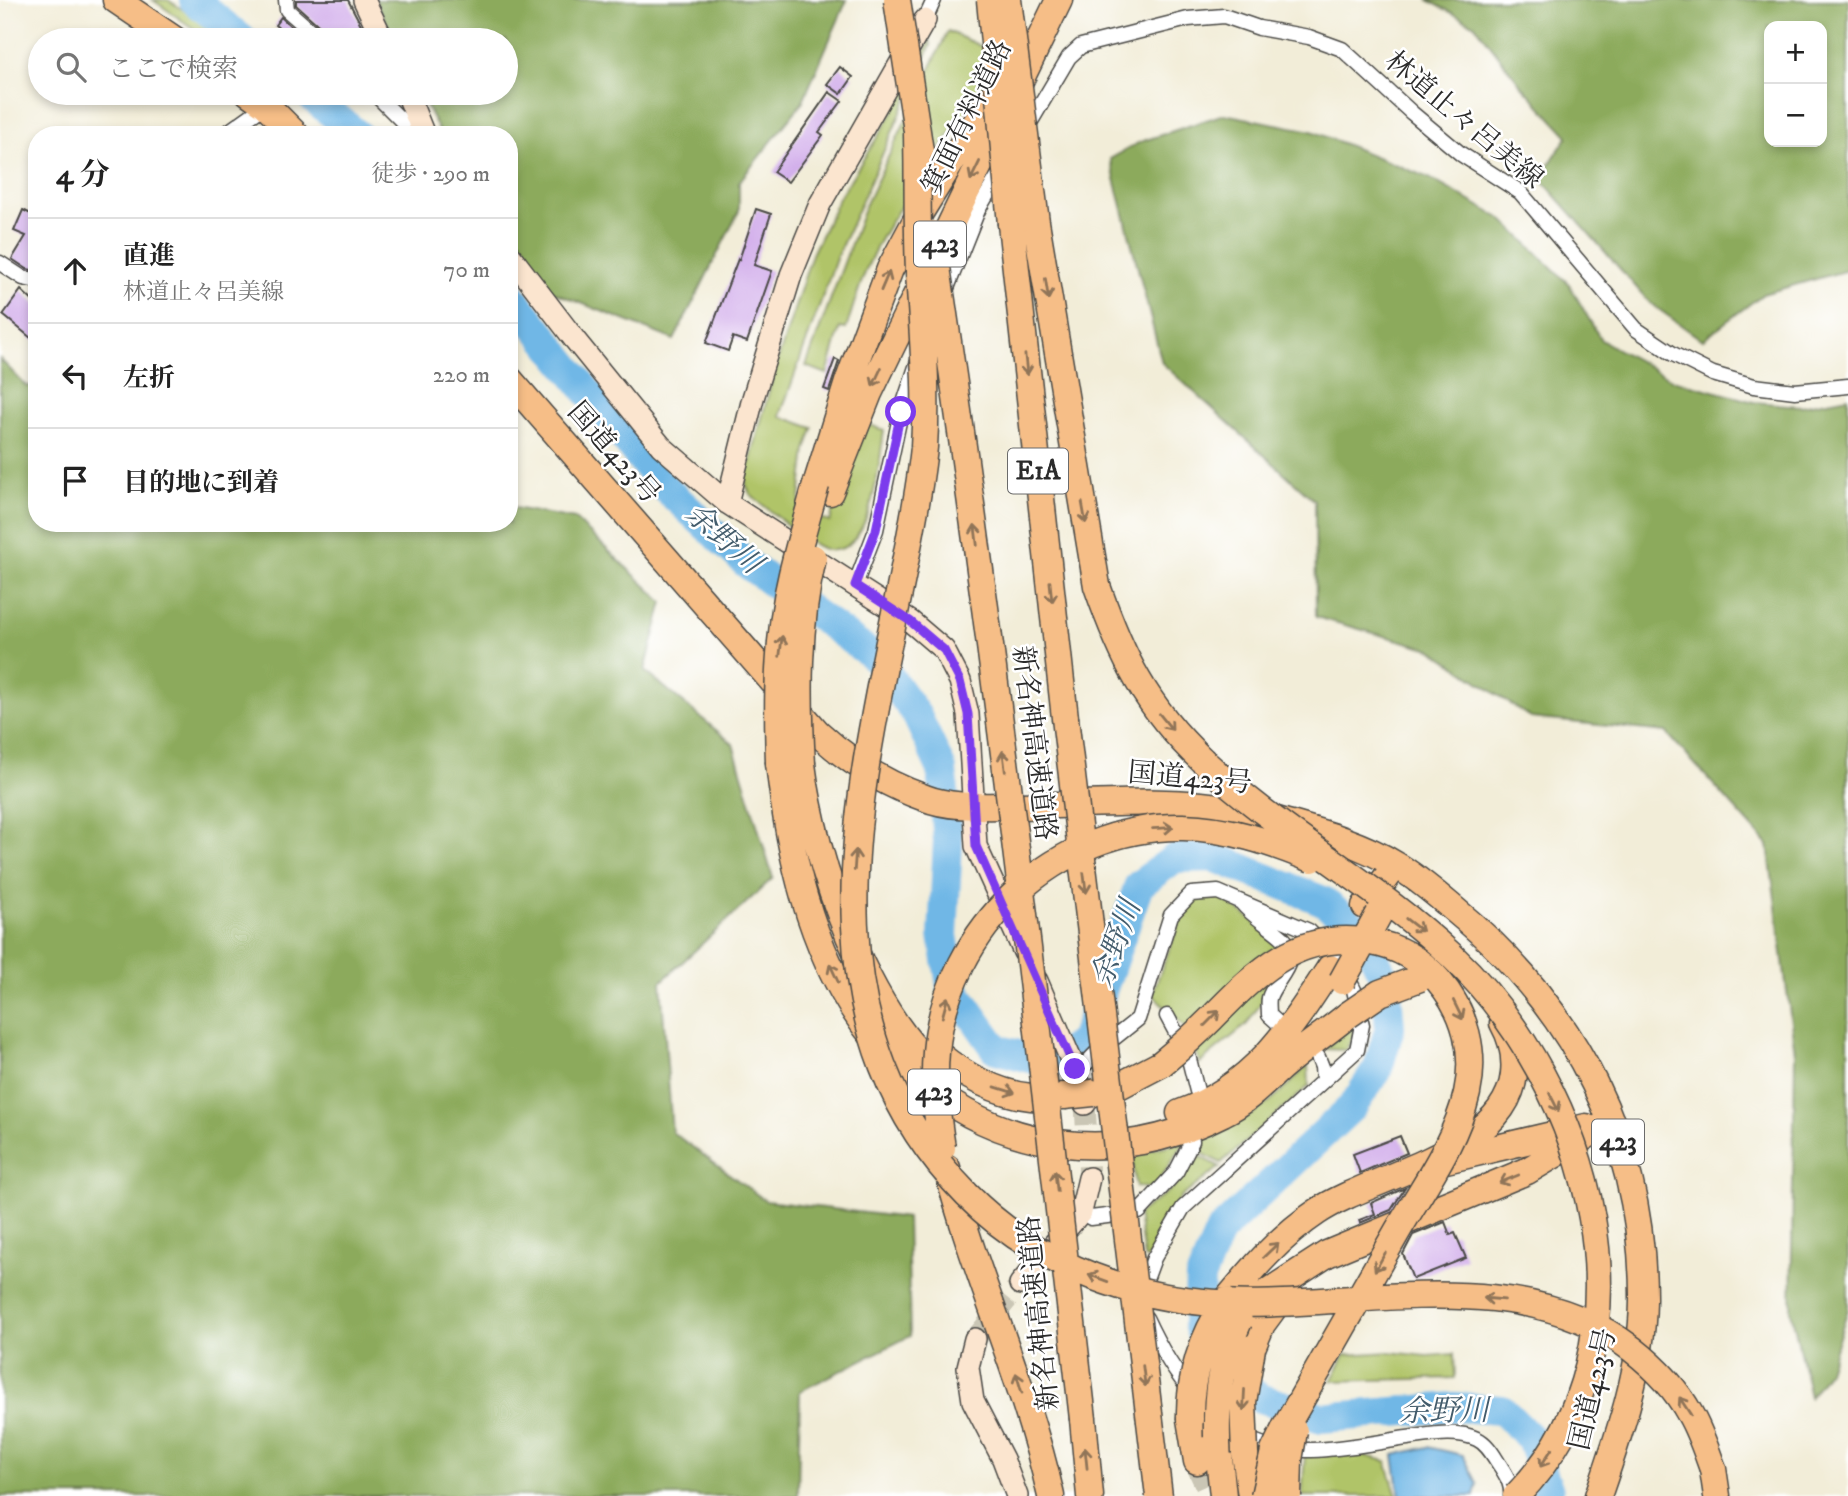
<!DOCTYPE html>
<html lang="ja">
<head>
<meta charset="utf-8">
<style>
	body { margin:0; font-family:"IM FELL DW Pica","Noto Serif JP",serif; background:#f6f6f6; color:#222 }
	.controls { position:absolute; right:21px; top:21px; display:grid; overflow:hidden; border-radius:14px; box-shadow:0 4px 10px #0003 }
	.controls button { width:63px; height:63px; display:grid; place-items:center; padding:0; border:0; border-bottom:2px solid #e0e0e0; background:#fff; color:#222; font:35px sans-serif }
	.stop { position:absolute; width:21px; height:21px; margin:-16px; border:5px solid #7c3aed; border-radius:50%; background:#fff }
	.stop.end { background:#7c3aed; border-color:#fff; box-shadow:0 2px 7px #0008 }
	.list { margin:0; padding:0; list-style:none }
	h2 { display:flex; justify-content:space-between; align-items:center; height:91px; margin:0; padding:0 28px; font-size:30px }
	h2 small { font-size:23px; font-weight:400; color:#767676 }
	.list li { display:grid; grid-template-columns:46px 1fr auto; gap:21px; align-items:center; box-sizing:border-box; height:105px; padding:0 28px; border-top:2px solid #e0e0e0 }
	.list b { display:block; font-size:26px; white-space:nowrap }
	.list p { margin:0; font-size:23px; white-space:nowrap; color:#767676 }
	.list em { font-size:23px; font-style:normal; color:#767676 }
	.icon { flex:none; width:38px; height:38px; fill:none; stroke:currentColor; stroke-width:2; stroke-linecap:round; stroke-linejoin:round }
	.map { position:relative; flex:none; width:1848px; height:1496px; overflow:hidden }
	.search { position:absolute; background:#fff; box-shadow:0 4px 10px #0003; left:28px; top:28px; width:490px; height:77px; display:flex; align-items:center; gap:18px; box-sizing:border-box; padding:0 24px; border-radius:38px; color:#767676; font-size:26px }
	.panel { position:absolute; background:#fff; box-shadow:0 4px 10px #0003; left:28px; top:126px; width:490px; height:406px; border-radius:28px }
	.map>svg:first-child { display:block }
	.green { fill:#b0c468; stroke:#6e784a; stroke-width:2 }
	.forest { fill:#8caa5c; stroke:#5c6a44; stroke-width:2; fill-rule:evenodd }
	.water { fill:#6fb7e6; stroke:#4d7188; stroke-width:2 }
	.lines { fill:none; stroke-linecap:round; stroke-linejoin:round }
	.river { stroke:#6fb7e6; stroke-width:30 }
	.building { fill:#d0abea }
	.secondary-tunnel { stroke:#cac6b5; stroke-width:21; stroke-dasharray:21 10; stroke-linecap:butt }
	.highway-tunnel { stroke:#cac6b5; stroke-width:26; stroke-dasharray:26 13; stroke-linecap:butt }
	.street-casing { stroke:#494845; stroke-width:17 }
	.secondary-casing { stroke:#494845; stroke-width:24 }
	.highway-casing { stroke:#494845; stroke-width:29 }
	.street { stroke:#fff; stroke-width:14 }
	.secondary { stroke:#fbe5cf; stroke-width:21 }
	.highway { stroke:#f6be87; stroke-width:26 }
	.highway-bridge-casing { stroke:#494845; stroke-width:29; stroke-linecap:butt }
	.highway-bridge { stroke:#f6be87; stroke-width:26 }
	.oneway { stroke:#907459 }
	.route { stroke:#7c3aed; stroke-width:9 }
	.labels { text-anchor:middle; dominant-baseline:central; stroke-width:5; stroke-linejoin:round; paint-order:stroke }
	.shield { fill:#fff; stroke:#6b6b6b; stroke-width:2 }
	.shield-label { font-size:26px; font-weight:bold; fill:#2b2b2b }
	.street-label { font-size:28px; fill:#2b2b2b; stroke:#fff }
	.water-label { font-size:30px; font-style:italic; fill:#435c6c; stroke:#fff }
</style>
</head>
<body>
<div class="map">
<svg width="1848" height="1496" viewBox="0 0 1848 1496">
	<rect width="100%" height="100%" fill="#fff"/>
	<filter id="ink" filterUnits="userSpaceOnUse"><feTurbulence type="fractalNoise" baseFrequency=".0143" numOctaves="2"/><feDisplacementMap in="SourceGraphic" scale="14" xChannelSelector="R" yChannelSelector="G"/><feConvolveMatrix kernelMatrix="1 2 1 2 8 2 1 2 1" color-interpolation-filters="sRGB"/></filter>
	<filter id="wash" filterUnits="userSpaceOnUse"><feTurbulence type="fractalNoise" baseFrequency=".00686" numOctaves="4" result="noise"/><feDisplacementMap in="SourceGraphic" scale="28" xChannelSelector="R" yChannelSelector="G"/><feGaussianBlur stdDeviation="1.57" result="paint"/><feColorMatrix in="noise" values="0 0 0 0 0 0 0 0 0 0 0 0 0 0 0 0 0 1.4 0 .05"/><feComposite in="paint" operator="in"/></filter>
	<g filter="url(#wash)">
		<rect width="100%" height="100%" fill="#f2edd8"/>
		<path class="green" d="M 153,0 L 168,0 L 230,40 L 210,40 Z
			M 948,31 L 1002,56 C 965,118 919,173 883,235 C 866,264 856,297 846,329 L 840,328 L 827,374 L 806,366 L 865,206 Z
			M 930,40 L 931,45 L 837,256 L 780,416 L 813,428 L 806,450 L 799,506 L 804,513 L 830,522 L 836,499 L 867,423 L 884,431 C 879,460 873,555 829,550 C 811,548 766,507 750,494 L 746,485 L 746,477 L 775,369 L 812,254 L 840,196 L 890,117 Z
			M 1201,897 L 1219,897 L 1282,940 L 1269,990 L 1247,1024 L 1200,1063 L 1187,1029 L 1152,994 L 1186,906 Z
			M 1353,1023 L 1354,1035 L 1346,1050 L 1325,1049 Z
			M 1308,1065 L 1309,1086 L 1221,1163 L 1184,1144 L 1162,1175 L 1162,1181 L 1149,1188 L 1136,1187 L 1132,1154 C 1174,1144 1219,1136 1255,1112 C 1275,1099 1292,1082 1308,1065 Z
			M 1196,1154 L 1220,1167 L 1180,1198 L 1164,1223 L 1148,1258 L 1144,1258 L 1138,1214 L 1174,1187 Z
			M 1390,1352 L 1427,1356 L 1454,1354 L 1455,1378 L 1331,1381 L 1345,1355 Z
			M 1342,1450 L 1386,1461 L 1397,1496 L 1302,1496 L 1305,1453 Z"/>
		<path class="forest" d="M 375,0 L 847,0 L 802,103 L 739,182 L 739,211 L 674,340 L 548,290 L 509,235 L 509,135 L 441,135 L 420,93 L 506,93 L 506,40 L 395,40 Z
			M 1428,0 L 1848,0 L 1848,270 L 1763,294 L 1702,340 L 1650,303 L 1540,178 L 1568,136 L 1521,85 L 1475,25 ZM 1822,26 L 1822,142 L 1769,142 L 1769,26 Z
			M 1224,114 L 1312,131 L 1429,178 L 1502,219 L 1569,284 L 1601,340 L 1673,380 L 1754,402 L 1801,406 L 1848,397 L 1848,1309 L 1828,1371 L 1810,1397 L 1791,1311 L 1795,1053 L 1768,845 L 1666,732 L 1531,718 L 1431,649 L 1316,617 L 1315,501 L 1162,363 L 1110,159 L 1140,142 Z
			M 0,359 L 27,387 L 37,383 L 37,523 L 509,523 L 509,507 L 575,519 L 663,602 L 645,671 L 733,744 L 773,878 L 661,982 L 672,1132 L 766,1201 L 907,1218 L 910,1336 L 800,1391 L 798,1496 L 0,1496 Z"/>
		<path class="water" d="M 1428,1447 L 1463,1455 L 1477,1483 L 1474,1496 L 1400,1496 L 1394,1455 Z"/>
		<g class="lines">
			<path class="river" d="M 194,0 L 243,40
				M 307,93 L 358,135
				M 509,293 L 660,483 L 747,564 L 876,658 L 917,716 L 942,770 L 948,841 L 943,935 L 951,985 L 996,1049 L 1052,1064 L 1082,1042 L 1089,1028 L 1139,885 L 1175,858 L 1214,857 L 1323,901 L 1362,932 L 1386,981 L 1390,1027 L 1378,1068 L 1353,1106 L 1220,1231 L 1200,1278 L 1198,1324 L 1212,1363 L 1260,1398 L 1321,1418 L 1454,1407 L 1502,1410 L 1531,1439 L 1549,1491 L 1547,1496"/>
		</g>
		<g id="blocks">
			<path class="building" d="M 296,0 L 348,0 L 369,40 L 335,40 L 296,5 Z
				M 281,17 L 297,32 L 291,38 L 275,25 Z
				M 840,67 L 853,77 L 841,94 L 827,84 Z
				M 829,92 L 842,101 L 819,132 L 823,135 L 788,182 L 773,172 Z
				M 756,209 L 771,214 L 754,265 L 772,271 L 747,342 L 733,337 L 728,351 L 706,343 L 738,259 L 739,260 Z
				M 23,210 L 37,217 L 37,271 L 27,269 L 12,259 L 26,236 L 14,231 Z
				M 21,290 L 37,305 L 37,343 L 3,315 Z
				M 835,359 L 839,361 L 829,391 L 824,389 Z
				M 1400,1136 L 1407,1153 L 1360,1173 L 1353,1154 Z
				M 1405,1188 L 1391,1210 L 1360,1223 L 1359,1220 L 1375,1214 L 1371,1203 Z
				M 1445,1222 L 1450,1235 L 1455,1233 L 1466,1258 L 1413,1279 L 1403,1254 L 1413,1235 Z"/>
		</g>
	</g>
	<g filter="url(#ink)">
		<use href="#blocks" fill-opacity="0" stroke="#494845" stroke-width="2"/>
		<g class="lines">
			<path class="secondary-tunnel" d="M 1085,1104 L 1089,1178
				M 975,1339 L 1020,1284"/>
			<path class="highway-tunnel" d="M 1197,1461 L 1213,1496"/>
			<defs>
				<path id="street" d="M 286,0 L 287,10 L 321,40
					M 925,20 L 934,0
					M 374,93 L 416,135
					M 1027,128 L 1069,57 L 1081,46 L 1188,19 L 1224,16 L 1259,28 L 1309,37 L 1342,49 L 1412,113 L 1461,154 L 1520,192 L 1636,329 L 1673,354 L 1713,374 L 1754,386 L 1795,391 L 1848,386
					M 224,135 L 266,105 L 277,93
					M 0,263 L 23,278 L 37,281
					M 945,293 L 978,210 L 1002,169
					M 855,585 L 876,530 L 901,412 L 918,361
					M 1241,902 C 1254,918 1269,925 1283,938 C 1304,959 1274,980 1269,998 C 1268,1003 1269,1010 1269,1015 L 1278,1023
					M 1167,1016 L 1188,1055 L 1197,1091
					M 1318,1057 L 1322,1067 L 1323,1081
					M 1076,1074 L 1099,1050 L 1138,1019 L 1171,915 L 1191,894 L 1218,892 L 1309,931 L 1340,962 L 1354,990 L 1362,1025 L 1357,1050 L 1183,1208 L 1154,1258 L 1144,1285 L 1144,1298
					M 1081,1212 L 1091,1218 L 1139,1212 L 1176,1172 L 1192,1141
					M 1146,1318 C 1169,1368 1203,1419 1256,1442 C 1299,1460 1369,1443 1414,1437 C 1435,1434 1458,1430 1477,1439 C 1488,1444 1494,1457 1501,1467 C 1507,1477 1512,1484 1511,1496"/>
				<path id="secondary" d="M 364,0 L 383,40
					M 407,93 L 424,135
					M 509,254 L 575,340 L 661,446 L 727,503 L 910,621 L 944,650 L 960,681 L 968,714 L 976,846 L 1024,952
					M 727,503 L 753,398 L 791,275 L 820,204 L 925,20
					M 1037,981 L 1075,1069 L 1085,1104
					M 1020,1284 L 1081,1212 L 1089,1178
					M 975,1339 L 968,1367 L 973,1401 L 1003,1459 L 1017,1496"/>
				<path id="highway" d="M 116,0 L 175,40
					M 249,93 L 266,105 L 296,135
					M 1036,222 L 1097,586 C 1122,658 1146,707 1202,760
					M 1011,224 L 1065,718
					M 509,379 L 817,732 C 847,760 885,784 925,798 C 950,808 984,806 1011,806 C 1086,806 1164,796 1239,810 C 1254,812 1269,818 1284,822 C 1322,833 1362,844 1396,865 C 1417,877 1436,894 1455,910 C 1575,1009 1644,1143 1643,1301 C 1642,1369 1620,1432 1598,1496
					M 816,485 L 848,382 L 890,269 L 921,211 L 1005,76
					M 830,492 L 869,393 L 1059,0
					M 779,763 C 789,853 809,946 862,1022 C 876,1042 894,1059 913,1075 C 1003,1153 1117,1167 1223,1113 C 1244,1103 1260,1087 1277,1071 C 1299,1051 1325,1034 1348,1015
					M 802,764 C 814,862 867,1020 948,1080
					M 1365,906 L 1396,865
					M 938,1054 C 963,1075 998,1094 1031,1097 C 1042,1098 1054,1096 1064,1096
					M 1093,1093 L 1119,1086 L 1161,1064
					M 1180,1113 C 1254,1086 1289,1031 1330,968
					M 1446,1160 L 1586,1127
					M 947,1168 C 976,1279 1026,1384 1051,1496
					M 1226,1301 C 1253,1268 1281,1236 1317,1212 C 1371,1175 1506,1153 1514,1074 C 1516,1055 1512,1039 1503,1023
					M 1244,1315 L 1259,1298 L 1327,1254 L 1527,1171 L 1611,1121
					M 1252,1348 L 1262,1324 L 1287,1290
					M 1083,1419 L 1090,1496
					M 1190,1419 L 1197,1461
					M 1217,1437 L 1223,1496
					M 1245,1453 L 1251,1496
					M 1713,1469 L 1717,1496"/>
			</defs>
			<use href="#street" class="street-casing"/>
			<use href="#secondary" class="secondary-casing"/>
			<use href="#highway" class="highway-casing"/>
			<use href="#street" class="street"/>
			<use href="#secondary" class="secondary"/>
			<use href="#highway" class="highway"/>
			<defs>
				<path id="highway-bridge" d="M 897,0 L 920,151
					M 990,0 L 1011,224
					M 1008,0 L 1036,222
					M 917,134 C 918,180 917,225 919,271 C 922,330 928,388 924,447 C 920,489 911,531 903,573 C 861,785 794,1019 967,1195 C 1029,1258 1115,1294 1203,1302 C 1341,1314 1512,1257 1632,1349 C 1655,1367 1676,1388 1690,1414 C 1700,1431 1706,1450 1713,1469
					M 932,234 C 992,628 1038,1024 1083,1419
					M 1065,718 L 1159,1496
					M 1202,760 C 1279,832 1374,883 1451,955 C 1591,1086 1665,1344 1516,1496
					M 779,763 C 777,699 777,636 792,574 C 799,544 808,514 816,485
					M 802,764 C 798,697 797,625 813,558
					M 1342,981 L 1379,914
					M 1348,1015 L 1380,993 L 1420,978
					M 1161,1064 C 1179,1049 1196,1034 1212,1018 C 1259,970 1298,930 1371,942 C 1397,946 1421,960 1438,980 C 1466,1012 1476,1053 1467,1093 C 1456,1142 1423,1187 1398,1230 C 1360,1296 1323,1362 1285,1428 L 1274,1451 L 1264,1496
					M 1064,1096 L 1093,1093
					M 942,1148 C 937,1116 933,1084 936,1052 C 947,928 1057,825 1183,827 C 1229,828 1270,842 1312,859
					M 1190,1419 C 1189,1376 1203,1336 1226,1301
					M 1217,1437 C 1216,1393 1220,1362 1239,1321
					M 1245,1453 L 1243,1402 L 1252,1348
					M 1288,1496 L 1289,1460 L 1294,1431"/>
			</defs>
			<use href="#highway-bridge" class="highway-bridge-casing"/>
			<use href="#highway-bridge" class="highway-bridge"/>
		</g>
		<defs><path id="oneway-shaft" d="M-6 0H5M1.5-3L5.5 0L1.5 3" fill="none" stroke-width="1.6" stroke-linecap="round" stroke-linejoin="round" transform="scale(1.75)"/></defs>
		<g class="oneway">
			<use href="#oneway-shaft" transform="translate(975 171) rotate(116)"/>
			<use href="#oneway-shaft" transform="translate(885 281) rotate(-67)"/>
			<use href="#oneway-shaft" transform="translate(1047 289) rotate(81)"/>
			<use href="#oneway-shaft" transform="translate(1026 365) rotate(84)"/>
			<use href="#oneway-shaft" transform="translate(877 377) rotate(115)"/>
			<use href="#oneway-shaft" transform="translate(1084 513) rotate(80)"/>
			<use href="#oneway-shaft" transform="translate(976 535) rotate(-97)"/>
			<use href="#oneway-shaft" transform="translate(1051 592) rotate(84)"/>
			<use href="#oneway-shaft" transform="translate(781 646) rotate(-83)"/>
			<use href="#oneway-shaft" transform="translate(1166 722) rotate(51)"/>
			<use href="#oneway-shaft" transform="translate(1004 761) rotate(-97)"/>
			<use href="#oneway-shaft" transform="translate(1163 828) rotate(-3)"/>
			<use href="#oneway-shaft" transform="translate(855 860) rotate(-86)"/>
			<use href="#oneway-shaft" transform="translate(1085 883) rotate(83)"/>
			<use href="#oneway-shaft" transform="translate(1414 925) rotate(38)"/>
			<use href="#oneway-shaft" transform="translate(834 973) rotate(-115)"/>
			<use href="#oneway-shaft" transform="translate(945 1007) rotate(-75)"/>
			<use href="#oneway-shaft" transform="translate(1458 1010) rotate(64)"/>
			<use href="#oneway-shaft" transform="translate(1212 1018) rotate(-45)"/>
			<use href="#oneway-shaft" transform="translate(1005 1090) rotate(17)"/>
			<use href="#oneway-shaft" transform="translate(1554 1102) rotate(63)"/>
			<use href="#oneway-shaft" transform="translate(1509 1179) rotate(158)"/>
			<use href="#oneway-shaft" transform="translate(1056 1181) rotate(-97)"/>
			<use href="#oneway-shaft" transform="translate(1271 1250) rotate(-44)"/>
			<use href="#oneway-shaft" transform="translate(1380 1262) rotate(120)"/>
			<use href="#oneway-shaft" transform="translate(1098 1278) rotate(-160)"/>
			<use href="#oneway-shaft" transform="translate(1494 1299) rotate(-175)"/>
			<use href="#oneway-shaft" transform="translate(1144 1376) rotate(83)"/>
			<use href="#oneway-shaft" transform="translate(1019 1383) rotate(-107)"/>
			<use href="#oneway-shaft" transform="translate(1244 1400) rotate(93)"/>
			<use href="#oneway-shaft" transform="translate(1685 1406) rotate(-123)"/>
			<use href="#oneway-shaft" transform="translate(1086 1458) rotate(-96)"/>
			<use href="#oneway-shaft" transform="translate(1546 1458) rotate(123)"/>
		</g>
	</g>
	<g class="lines" filter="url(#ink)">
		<path class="route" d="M 901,412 L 876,530 L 855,585 L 910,621 L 944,650 L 960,681 L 968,714 L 976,846 L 1075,1069"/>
	</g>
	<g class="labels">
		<g class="shield">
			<rect x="914" y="221.5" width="52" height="45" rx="5"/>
			<rect x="1008" y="448.5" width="60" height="45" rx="5"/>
			<rect x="908" y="1069.5" width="52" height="45" rx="5"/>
			<rect x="1592" y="1119.5" width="52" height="45" rx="5"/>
		</g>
		<g class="shield-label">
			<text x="940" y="244">423</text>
			<text x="1038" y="471">E1A</text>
			<text x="934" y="1092">423</text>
			<text x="1618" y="1142">423</text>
		</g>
		<g class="street-label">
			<text transform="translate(967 117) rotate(-64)">箕面有料道路</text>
			<text transform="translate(1464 120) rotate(40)">林道止々呂美線</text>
			<text transform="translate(614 453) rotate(49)">国道423号</text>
			<text transform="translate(1034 743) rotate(83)">新名神高速道路</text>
			<text transform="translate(1190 778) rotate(5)">国道423号</text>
			<text transform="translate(1039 1313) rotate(-96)">新名神高速道路</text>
			<text transform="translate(1593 1389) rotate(-77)">国道423号</text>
		</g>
		<g class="water-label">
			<text transform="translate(723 539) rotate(41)">余野川</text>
			<text transform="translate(1117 944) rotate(-70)">余野川</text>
			<text transform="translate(1444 1412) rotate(-1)">余野川</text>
		</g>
	</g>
</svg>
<div class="controls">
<button>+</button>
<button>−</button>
</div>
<div class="stop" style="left:901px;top:412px"></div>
<div class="stop end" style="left:1075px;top:1069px"></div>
<div class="search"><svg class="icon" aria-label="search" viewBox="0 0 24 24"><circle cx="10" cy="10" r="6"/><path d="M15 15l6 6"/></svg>ここで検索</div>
<section class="panel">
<h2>4 分<small>徒歩 · 290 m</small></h2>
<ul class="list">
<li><svg class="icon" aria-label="ahead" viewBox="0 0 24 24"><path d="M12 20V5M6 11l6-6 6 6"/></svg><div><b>直進</b><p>林道止々呂美線</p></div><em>70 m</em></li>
<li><svg class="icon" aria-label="left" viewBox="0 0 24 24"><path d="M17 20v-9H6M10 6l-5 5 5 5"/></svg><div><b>左折</b></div><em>220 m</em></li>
<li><svg class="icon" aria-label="arrive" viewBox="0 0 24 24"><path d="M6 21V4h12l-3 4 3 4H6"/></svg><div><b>目的地に到着</b></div></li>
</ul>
</section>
</div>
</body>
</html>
